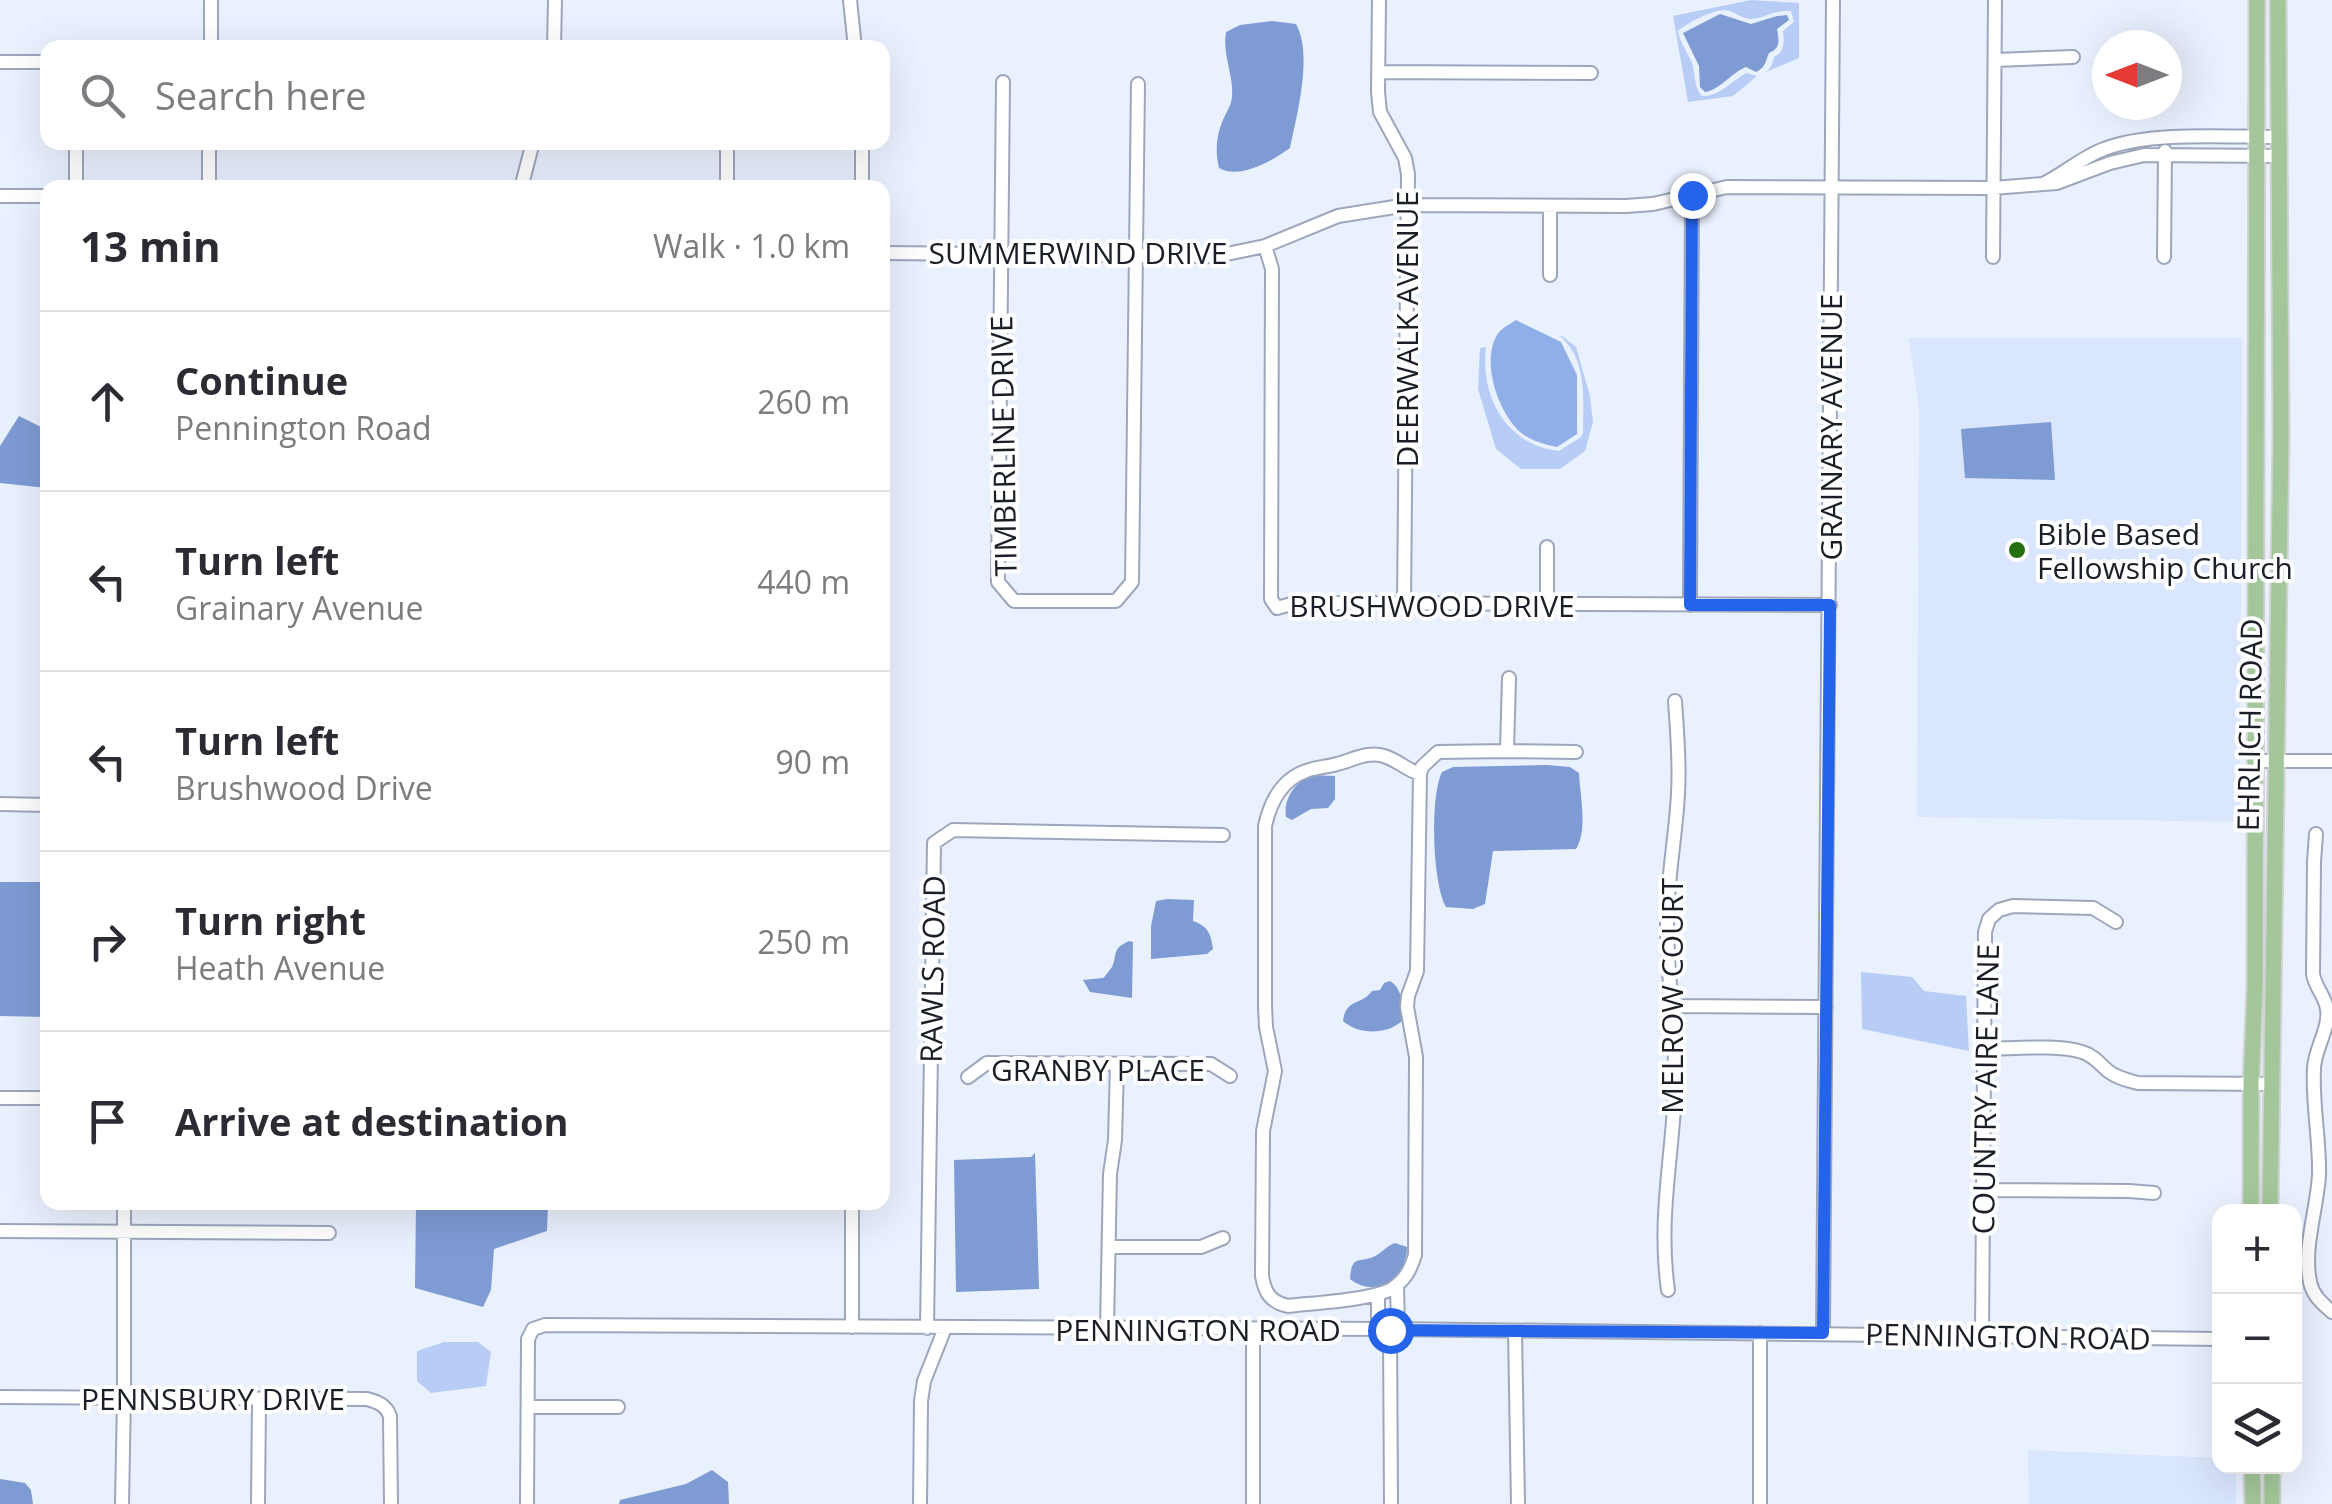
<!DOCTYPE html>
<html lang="en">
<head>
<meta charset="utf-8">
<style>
	body { margin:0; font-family:"Open Sans",sans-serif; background:#f2f2f3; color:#2b2b33 }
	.controls { position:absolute; right:30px; bottom:30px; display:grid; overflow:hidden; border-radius:20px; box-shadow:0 10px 40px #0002 }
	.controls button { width:90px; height:90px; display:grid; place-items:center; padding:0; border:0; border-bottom:2px solid #e1e1e2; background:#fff; color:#2b2b33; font:50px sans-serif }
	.compass { position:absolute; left:2092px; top:30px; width:90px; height:90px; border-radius:50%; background:#fff; box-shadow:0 10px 40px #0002; rotate:270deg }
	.stop { position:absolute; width:30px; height:30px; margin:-22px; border:8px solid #2563eb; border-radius:50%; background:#fff }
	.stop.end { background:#2563eb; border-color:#fff; box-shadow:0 2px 10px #0008 }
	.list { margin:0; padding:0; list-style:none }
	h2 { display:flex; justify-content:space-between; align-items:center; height:130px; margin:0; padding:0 40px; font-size:42px }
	h2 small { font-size:32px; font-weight:400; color:#7c7c81 }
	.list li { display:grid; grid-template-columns:65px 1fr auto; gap:30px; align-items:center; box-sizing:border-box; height:180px; padding:0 40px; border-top:2px solid #e1e1e2 }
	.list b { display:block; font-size:38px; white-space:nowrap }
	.list p { margin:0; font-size:32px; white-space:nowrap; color:#7c7c81 }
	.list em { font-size:32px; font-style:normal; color:#7c7c81 }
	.icon { flex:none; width:55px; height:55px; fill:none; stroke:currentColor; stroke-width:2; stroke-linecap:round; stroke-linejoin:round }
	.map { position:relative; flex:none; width:2332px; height:1504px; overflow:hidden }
	.search { position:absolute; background:#fff; box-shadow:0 10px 40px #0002; left:40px; top:40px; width:850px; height:110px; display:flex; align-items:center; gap:25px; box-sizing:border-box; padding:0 35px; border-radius:20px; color:#7c7c81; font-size:38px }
	.panel { position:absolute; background:#fff; box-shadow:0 10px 40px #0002; left:40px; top:180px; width:850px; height:1030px; border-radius:20px }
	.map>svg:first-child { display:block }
	.built { fill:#dae6fd }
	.green { fill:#b7cdf6 }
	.forest { fill:#90aee8 }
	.water { fill:#7e9bd4 }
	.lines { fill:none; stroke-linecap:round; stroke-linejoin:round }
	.minor-casing { stroke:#9da7bc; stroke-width:16 }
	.major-casing { stroke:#d1d2d4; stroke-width:19 }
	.minor { stroke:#fff; stroke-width:12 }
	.major { stroke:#a3c79a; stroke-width:15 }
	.route { stroke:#2563eb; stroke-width:12 }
	.poi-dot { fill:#266f10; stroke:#fefefe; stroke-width:4 }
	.labels { text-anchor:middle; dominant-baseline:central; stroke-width:8; stroke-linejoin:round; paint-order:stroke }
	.street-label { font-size:30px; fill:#1a1e26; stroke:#fefefe }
	.poi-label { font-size:30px; fill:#1a1e26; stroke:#fefefe; text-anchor:start }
</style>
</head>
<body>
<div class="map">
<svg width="2332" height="1504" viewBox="0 0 2332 1504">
	<rect width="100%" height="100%" fill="#eaf1fe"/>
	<path class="built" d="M 1909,338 L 2242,338 L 2240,822 L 1917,817 L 1919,407 Z
		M 2028,1450 L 2219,1458 L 2220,1466 L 2236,1467 L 2236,1504 L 2029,1504 Z"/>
	<path class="green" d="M 1751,0 L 1799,3 L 1799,58 L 1766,72 L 1771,67 L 1774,57 C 1785,51 1784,43 1783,31 L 1794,22 L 1791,11 C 1773,10 1766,18 1751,19 C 1743,19 1736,13 1729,11 C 1717,7 1687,23 1678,31 C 1680,43 1687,51 1692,63 C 1696,76 1693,86 1702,96 C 1719,97 1732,81 1746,73 L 1757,76 L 1733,96 L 1688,102 L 1673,16 Z
		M 1560,336 L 1562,336 L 1576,347 L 1590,396 L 1593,422 L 1585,451 L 1560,469 L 1521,469 L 1496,449 L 1478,389 L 1480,348 L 1486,347 C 1480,397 1506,445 1559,451 L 1581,437 L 1583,433 C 1583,400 1588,360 1560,336 Z
		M 1861,972 L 1912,977 L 1924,991 L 1966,996 L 1969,1051 L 1862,1029 Z
		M 444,1342 L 478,1342 L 491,1352 L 486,1386 L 431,1393 L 417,1381 L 417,1351 Z"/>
	<path class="forest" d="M 1516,320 L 1561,342 L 1577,375 L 1577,434 L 1557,447 C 1543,444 1531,441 1520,432 C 1498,412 1481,362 1497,335 C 1501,328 1509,325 1516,320 Z"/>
	<path class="water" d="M 1720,14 L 1751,24 L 1777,16 L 1787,15 L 1789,20 L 1777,29 C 1779,40 1781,48 1769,53 C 1765,62 1766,67 1756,72 L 1746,67 C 1731,73 1720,90 1705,92 L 1700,87 L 1699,66 L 1683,33 Z
		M 1272,21 L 1296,24 C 1313,54 1297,115 1290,148 C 1272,161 1240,180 1219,168 C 1215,151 1216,136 1223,120 C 1226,112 1231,107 1232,97 C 1234,75 1222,55 1226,32 L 1240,25 Z
		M 19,416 L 47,430 L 47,488 L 0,483 L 0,446 Z
		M 2051,422 L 2055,480 L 1965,478 L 1961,429 Z
		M 1547,765 L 1570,767 L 1579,773 C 1580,796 1588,830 1576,849 L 1493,851 L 1485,904 L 1473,909 L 1446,907 C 1432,883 1430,796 1442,772 L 1453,767 Z
		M 1312,775 L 1335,776 L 1335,799 L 1328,808 L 1311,809 L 1292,820 L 1286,817 C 1283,799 1295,782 1312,775 Z
		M 0,882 L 47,882 L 47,1017 L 0,1016 Z
		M 1167,899 L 1194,900 L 1193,921 C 1208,926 1211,934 1213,949 L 1207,954 L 1151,959 L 1151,926 L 1156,901 Z
		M 1129,941 L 1133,942 L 1132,998 L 1090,992 L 1083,980 L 1103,978 C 1104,978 1111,968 1112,967 C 1118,954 1111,949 1129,941 Z
		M 1390,981 C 1403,988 1403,1008 1402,1021 C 1386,1035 1359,1035 1343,1021 C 1346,998 1361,1006 1372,991 L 1380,990 L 1384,983 Z
		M 1035,1153 L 1039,1289 L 956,1292 L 954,1160 L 1031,1157 Z
		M 416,1203 L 548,1203 L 547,1231 L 494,1249 L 491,1290 L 483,1307 L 415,1288 Z
		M 1395,1243 L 1407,1247 C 1407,1277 1377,1300 1350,1279 C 1352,1255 1357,1263 1373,1257 C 1381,1254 1386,1246 1395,1243 Z
		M 712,1470 L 728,1482 L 729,1504 L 619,1504 L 620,1500 L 686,1484 Z
		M 0,1479 L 25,1483 L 31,1490 L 33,1504 L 0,1504 Z"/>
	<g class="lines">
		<defs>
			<path id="minor" d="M 850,0 L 855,48
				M 1379,0 L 1378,92 L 1380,112 L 1405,158 L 1408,174 L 1404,604
				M 211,48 L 211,0
				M 554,48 L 555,0
				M 1996,60 L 2073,57
				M 0,62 L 48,62
				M 1378,72 L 1591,73
				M 1003,82 L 998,582 L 1014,601 L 1116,601 L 1132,582 L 1138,84
				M 2277,137 C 2227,137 2150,131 2104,149 C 2082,157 2064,174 2043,184 L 2057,183 L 2110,163 L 2144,155 L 2277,156
				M 862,142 L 862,188
				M 76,188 L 76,142
				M 209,188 L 209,142
				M 521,188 L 533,142
				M 727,188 L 727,142
				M 0,196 L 48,196
				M 1265,246 L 1272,269 L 1271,599 L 1277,608 L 1295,603 L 1830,605
				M 882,253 L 1217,256 L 1265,246 L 1338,216 L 1407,205 L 1626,206 L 1653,204 L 1727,187 L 1993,188 L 2043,184
				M 1993,257 L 1995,0
				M 2164,257 L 2165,151
				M 1550,275 L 1550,206
				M 1547,604 L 1547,547
				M 1690,605 L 1692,195
				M 1509,678 L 1507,751 L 1576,752
				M 2256,761 L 2332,761
				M 1420,774 C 1407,770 1397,760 1384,756 C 1367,751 1353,760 1337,764 C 1327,767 1316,767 1306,771 C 1281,780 1270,803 1265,826 L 1265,1006 L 1266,1027 L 1275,1071 L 1263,1131 L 1262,1276 C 1265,1294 1271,1302 1288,1306 C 1313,1303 1374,1300 1393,1288 C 1406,1279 1411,1268 1415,1255 L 1416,1057 L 1407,1007 L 1408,996 L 1417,971 L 1420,774 L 1422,767 L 1438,752 L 1507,751
				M 0,804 L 48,805
				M 2316,834 L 2314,862 L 2313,974 C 2315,987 2325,996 2327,1009 C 2330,1028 2315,1048 2314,1068 C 2312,1104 2320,1140 2319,1175 C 2317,1210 2303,1247 2310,1282 C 2313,1296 2322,1303 2332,1312
				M 1672,1006 L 1826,1007
				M 1984,1049 C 2010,1049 2059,1044 2082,1052 C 2093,1055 2100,1064 2108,1071 C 2117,1078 2127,1080 2138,1083 L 2270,1084
				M 968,1077 L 987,1063 L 1211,1064 L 1230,1076
				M 0,1098 L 48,1098
				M 1984,1190 L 2129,1191 L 2154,1193
				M 852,1202 L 852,1327
				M 0,1231 L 329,1233
				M 1109,1247 L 1201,1247 L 1223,1238
				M 1397,1285 L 1398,1330
				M 1668,1290 C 1658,1220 1672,1160 1675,1091 C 1677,1035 1667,979 1667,923 C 1667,879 1676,836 1678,793 C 1680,762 1677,731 1675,701
				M 1378,1294 L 1378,1329
				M 927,1328 L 934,843 L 953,830 L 1223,835
				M 1107,1328 L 1110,1174 L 1115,1140 L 1117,1064
				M 1390,1329 L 1391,1504
				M 1515,1331 L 1518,1504
				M 1760,1333 L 1760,1504
				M 1823,1333 L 1833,0
				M 1982,1335 L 1985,932 L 1989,919 L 1999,910 L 2013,906 L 2093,908 L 2116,922
				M 0,1397 L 367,1399 C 378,1402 386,1405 390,1416 L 391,1504
				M 528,1407 L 618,1407
				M 122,1504 L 124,1398 L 124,1202
				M 258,1504 L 259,1399
				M 527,1504 L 528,1339 L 533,1329 L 545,1325 L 1390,1329 L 2220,1339
				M 920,1504 L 921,1401 L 924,1381 L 945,1328
				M 1253,1504 L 1253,1330"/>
			<path id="major" d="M 2251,1212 L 2251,1084 L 2255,987 L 2257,0
				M 2270,1212 L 2281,434 L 2278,0
				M 2252,1466 L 2253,1504
				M 2272,1466 L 2272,1504"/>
		</defs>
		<use href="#minor" class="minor-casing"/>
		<use href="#major" class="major-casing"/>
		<use href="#minor" class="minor"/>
		<use href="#major" class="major"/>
	</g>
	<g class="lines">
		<path class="route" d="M 1390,1330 L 1823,1333 L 1830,605 L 1690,605 L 1692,195"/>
	</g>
	<circle class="poi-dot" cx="2017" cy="550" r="10"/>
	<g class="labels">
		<g class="street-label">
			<text x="1078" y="252">SUMMERWIND DRIVE</text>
			<text transform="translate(1406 329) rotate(-90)">DEERWALK AVENUE</text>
			<text transform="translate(1830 427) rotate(-90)">GRAINARY AVENUE</text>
			<text transform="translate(1003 446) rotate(-91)">TIMBERLINE DRIVE</text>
			<text x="1432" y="605">BRUSHWOOD DRIVE</text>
			<text transform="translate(2249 725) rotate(-89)">EHRLICH ROAD</text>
			<text transform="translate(932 969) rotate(-89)">RAWLS ROAD</text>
			<text transform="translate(1671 996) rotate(-90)">MELROW COURT</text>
			<text x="1098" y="1069">GRANBY PLACE</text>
			<text transform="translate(1985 1089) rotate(-89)">COUNTRY AIRE LANE</text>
			<text x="1198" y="1329">PENNINGTON ROAD</text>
			<text transform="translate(2008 1336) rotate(1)">PENNINGTON ROAD</text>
			<text x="213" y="1398">PENNSBURY DRIVE</text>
		</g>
		<g class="poi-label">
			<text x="2037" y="533">Bible Based<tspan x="2037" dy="34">Fellowship Church</tspan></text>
		</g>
	</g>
</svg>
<div class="controls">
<button>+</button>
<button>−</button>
<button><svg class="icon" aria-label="layers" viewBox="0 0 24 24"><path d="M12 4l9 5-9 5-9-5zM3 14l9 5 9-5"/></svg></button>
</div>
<svg class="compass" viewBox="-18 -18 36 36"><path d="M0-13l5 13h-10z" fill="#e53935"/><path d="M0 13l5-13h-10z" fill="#7c7c81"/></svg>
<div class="stop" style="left:1390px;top:1330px"></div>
<div class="stop end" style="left:1692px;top:195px"></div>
<div class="search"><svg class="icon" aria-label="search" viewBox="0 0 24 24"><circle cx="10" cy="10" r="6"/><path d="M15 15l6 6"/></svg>Search here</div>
<section class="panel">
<h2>13 min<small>Walk · 1.0 km</small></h2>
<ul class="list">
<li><svg class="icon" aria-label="ahead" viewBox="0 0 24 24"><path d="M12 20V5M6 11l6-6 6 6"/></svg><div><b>Continue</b><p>Pennington Road</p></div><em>260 m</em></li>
<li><svg class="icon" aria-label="left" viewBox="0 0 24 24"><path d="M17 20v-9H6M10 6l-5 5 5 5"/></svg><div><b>Turn left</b><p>Grainary Avenue</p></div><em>440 m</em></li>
<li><svg class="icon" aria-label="left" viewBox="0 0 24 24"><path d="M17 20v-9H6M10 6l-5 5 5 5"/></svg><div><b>Turn left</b><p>Brushwood Drive</p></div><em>90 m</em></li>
<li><svg class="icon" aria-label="right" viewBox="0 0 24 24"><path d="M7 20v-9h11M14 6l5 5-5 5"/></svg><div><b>Turn right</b><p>Heath Avenue</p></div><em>250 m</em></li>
<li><svg class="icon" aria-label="arrive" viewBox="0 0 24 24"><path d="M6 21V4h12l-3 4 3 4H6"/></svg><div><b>Arrive at destination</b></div></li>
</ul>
</section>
</div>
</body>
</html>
